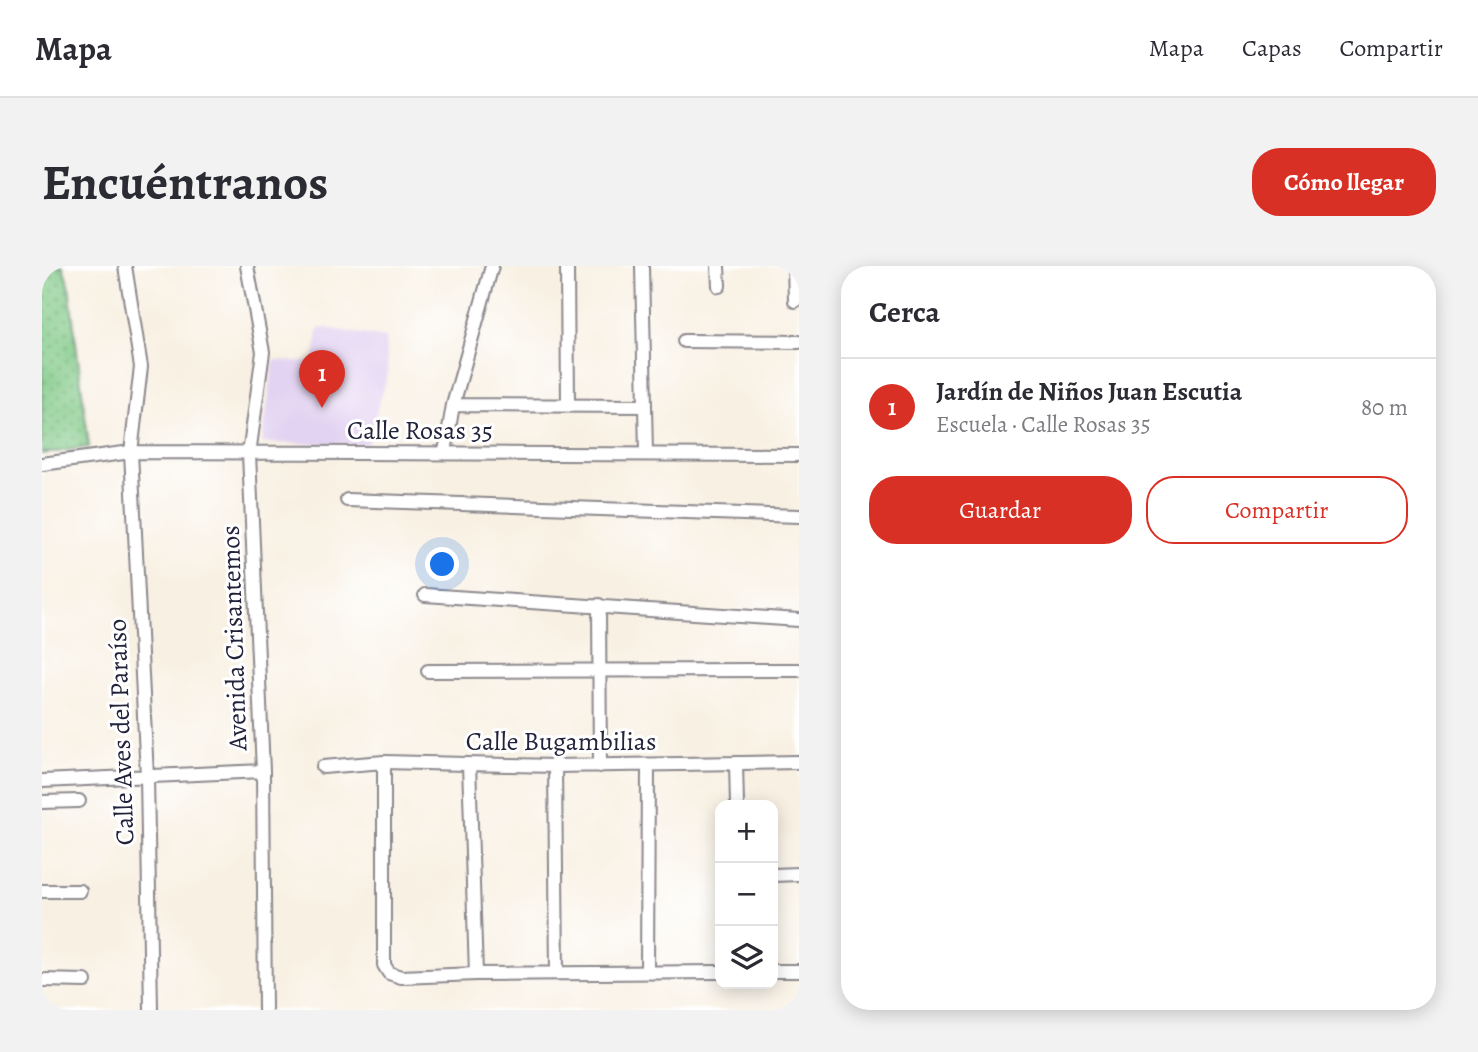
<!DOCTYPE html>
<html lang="es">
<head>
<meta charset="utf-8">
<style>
	body { margin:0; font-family:Alegreya,serif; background:#f2f2f3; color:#2b2b33 }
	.controls { position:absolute; right:21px; bottom:21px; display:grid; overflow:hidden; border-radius:14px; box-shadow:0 4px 18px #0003 }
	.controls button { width:63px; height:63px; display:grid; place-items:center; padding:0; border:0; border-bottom:2px solid #e1e1e2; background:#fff; color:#2b2b33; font:35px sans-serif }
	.you { position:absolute; left:401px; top:299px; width:24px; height:24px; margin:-18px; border:5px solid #fff; border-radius:50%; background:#1a73e8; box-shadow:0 0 0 10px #1a73e833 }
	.badge { display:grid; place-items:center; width:46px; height:46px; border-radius:50%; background:#d93025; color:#fff; font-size:23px; font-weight:700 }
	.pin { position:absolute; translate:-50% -58px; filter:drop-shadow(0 2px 4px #0008) }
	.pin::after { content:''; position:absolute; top:37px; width:24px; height:21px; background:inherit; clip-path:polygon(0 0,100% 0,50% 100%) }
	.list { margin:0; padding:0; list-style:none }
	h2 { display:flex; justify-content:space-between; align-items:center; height:91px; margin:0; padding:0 28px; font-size:30px }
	h2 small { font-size:23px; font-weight:400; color:#7c7c81 }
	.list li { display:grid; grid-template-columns:46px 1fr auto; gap:21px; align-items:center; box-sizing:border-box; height:98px; padding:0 28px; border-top:2px solid #e1e1e2 }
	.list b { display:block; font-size:26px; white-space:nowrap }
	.list p { margin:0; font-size:23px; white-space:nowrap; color:#7c7c81 }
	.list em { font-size:23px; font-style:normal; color:#7c7c81 }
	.actions { display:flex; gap:14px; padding:21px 28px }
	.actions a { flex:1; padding:16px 0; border:2px solid #d93025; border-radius:28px; text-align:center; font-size:24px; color:#d93025 }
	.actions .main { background:#d93025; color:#fff }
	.icon { flex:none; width:38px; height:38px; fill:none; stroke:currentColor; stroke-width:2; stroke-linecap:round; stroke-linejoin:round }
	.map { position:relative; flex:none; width:757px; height:744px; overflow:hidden; border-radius:28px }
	header { display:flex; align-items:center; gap:42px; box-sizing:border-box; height:98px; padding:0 35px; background:#fff; border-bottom:2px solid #e1e1e2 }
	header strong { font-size:33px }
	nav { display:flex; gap:38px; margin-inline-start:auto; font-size:24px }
	.intro { display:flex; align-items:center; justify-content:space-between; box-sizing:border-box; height:168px; padding:0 42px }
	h1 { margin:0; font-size:49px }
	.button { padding:18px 32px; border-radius:28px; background:#d93025; color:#fff; font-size:24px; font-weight:700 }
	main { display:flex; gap:42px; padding:0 42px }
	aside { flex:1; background:#fff; border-radius:28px; box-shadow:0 4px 18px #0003 }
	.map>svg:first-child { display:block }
	.built { fill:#e3d3f2 }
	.park { fill:url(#park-dots); stroke:#507560; stroke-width:2 }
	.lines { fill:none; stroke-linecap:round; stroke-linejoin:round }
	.street-casing { stroke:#8d898e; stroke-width:16 }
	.street { stroke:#fff; stroke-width:12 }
	.labels { text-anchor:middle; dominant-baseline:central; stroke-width:6; stroke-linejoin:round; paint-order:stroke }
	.street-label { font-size:26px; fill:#22223b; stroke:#fff }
</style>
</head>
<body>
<header>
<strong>Mapa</strong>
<nav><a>Mapa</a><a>Capas</a><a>Compartir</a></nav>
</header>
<div class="intro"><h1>Encuéntranos</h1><a class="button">Cómo llegar</a></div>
<main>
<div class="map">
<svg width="757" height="744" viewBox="0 0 757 744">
	<defs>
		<pattern id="park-dots" width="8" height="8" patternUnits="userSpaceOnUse" patternTransform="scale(1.75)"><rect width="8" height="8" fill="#7fc885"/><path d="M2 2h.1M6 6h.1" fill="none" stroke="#68a26e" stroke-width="1.8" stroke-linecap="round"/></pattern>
	</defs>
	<rect width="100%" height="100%" fill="#fff"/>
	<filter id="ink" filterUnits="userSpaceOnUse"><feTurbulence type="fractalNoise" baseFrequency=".0143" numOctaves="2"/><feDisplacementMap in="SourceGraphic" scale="14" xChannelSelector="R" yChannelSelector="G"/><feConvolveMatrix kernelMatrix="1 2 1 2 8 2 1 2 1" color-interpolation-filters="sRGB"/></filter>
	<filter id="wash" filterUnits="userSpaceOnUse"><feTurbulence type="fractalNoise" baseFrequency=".00686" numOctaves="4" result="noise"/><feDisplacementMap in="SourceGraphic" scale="28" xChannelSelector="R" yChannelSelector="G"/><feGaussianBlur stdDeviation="1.57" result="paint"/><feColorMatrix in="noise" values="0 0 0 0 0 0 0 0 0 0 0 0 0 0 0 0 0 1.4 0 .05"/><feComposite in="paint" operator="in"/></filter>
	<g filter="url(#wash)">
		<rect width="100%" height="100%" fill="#f8f0e2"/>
		<path class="built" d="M 277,61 L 344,72 L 346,107 L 325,178 L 220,177 L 232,94 L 271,96 Z"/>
		<path class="park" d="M 0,0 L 21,0 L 27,20 L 47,181 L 0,188 Z"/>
	</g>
	<g filter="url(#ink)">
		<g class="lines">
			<defs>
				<path id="street" d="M 83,0 L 99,101 L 89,186 L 105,510 L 109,744
					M 205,0 L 221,86 L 207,188 L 221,505 L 223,744
					M 525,0 L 526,139
					M 600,0 L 604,187
					M 676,0 L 677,20
					M 752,0 L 753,35
					M 642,75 L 757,76
					M 411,139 L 602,140
					M 403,186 L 411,139 L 450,0
					M 0,198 L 89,186 L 757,189
					M 305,234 L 757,250
					M 383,329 L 757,354
					M 557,339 L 558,500
					M 386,405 L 757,404
					M 342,496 L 342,699 L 347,707 L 359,711 L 434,708 L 678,706
					M 694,497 L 695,539
					M 427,498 L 434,708
					M 513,500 L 515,707
					M 281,501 L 342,496 L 513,500 L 757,496
					M 0,515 L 221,505
					M 0,536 L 37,535
					M 731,609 L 757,608
					M 0,625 L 38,625
					M 731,705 L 757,705
					M 605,706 L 606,499
					M 0,714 L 43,715"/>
			</defs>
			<use href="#street" class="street-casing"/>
			<use href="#street" class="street"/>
		</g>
	</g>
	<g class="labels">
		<g class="street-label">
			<text x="378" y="164">Calle Rosas 35</text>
			<text transform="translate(192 372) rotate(-92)">Avenida Crisantemos</text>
			<text transform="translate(79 466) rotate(-92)">Calle Aves del Paraíso</text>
			<text x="519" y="475">Calle Bugambilias</text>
		</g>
	</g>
</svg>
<div class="controls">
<button>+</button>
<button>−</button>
<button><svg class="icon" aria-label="layers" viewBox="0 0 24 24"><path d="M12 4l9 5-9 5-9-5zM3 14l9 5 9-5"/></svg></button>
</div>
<div class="you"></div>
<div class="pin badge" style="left:280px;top:142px">1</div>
</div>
<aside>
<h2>Cerca<small></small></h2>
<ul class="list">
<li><span class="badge">1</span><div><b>Jardín de Niños Juan Escutia</b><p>Escuela · Calle Rosas 35</p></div><em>80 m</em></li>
</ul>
<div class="actions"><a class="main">Guardar</a><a>Compartir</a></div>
</aside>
</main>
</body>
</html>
